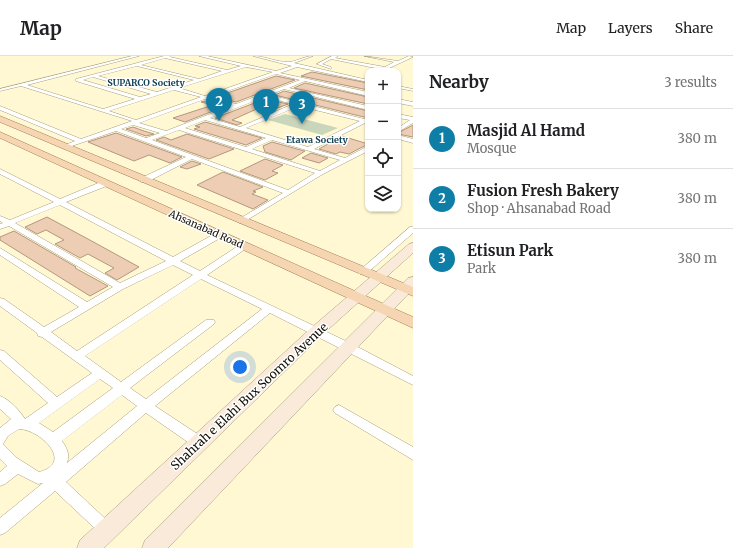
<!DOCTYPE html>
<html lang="en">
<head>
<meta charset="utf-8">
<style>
	body { margin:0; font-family:Merriweather,serif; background:#f2f2f2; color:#202124 }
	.controls { position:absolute; right:12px; top:12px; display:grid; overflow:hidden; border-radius:8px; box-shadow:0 1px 3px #0004 }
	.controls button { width:36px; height:36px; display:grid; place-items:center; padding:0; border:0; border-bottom:1px solid #e0e0e0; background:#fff; color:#202124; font:20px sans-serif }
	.you { position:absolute; left:240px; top:311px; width:14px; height:14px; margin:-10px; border:3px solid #fff; border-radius:50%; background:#1a73e8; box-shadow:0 0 0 6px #1a73e833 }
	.badge { display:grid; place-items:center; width:26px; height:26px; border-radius:50%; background:#0f7ea7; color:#fff; font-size:13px; font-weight:700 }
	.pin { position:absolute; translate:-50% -33px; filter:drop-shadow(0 1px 2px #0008) }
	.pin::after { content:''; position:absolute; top:21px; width:14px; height:12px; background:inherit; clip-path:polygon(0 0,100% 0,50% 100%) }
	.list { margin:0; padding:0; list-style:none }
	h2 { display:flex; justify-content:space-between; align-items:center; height:52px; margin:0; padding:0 16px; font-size:17px }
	h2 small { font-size:13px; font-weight:400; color:#757577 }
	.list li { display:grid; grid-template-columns:26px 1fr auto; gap:12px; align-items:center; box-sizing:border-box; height:60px; padding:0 16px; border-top:1px solid #e0e0e0 }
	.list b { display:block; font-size:15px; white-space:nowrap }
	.list p { margin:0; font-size:13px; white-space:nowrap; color:#757577 }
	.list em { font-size:13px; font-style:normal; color:#757577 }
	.icon { flex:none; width:22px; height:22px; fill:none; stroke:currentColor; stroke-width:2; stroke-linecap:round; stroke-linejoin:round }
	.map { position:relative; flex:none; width:413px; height:492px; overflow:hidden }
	header { display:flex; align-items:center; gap:24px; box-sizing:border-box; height:56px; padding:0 20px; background:#fff; border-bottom:1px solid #e0e0e0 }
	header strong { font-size:19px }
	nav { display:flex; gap:22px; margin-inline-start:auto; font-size:14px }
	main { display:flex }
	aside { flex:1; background:#fff }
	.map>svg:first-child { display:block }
	.green { fill:#c9d6bc }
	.building { fill:#edcdb4; stroke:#b5977f }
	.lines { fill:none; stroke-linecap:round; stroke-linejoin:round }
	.minor-casing { stroke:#a69f7c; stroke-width:1 }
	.secondary-casing { stroke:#a69f7c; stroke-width:1 }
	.primary-casing { stroke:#a27d54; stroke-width:1 }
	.minor { fill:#fff; fill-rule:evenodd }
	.secondary { fill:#faead9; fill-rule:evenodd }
	.primary { fill:#f6d5b2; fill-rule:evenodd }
	.labels { text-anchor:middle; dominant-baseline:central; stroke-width:3; stroke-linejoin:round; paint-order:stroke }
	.far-neighbourhood-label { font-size:9px; font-weight:bold; fill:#124155; stroke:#fff }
	.street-label { font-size:10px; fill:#110e03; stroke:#fff }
	.near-street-label { font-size:12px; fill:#110e03; stroke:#fff }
</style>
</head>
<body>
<header>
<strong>Map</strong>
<nav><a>Map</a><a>Layers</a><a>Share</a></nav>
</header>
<main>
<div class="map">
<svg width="413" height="492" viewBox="0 0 413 492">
	<rect width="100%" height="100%" fill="#fff8d2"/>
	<path class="green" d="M 285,58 L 338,72 L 322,79 L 268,64 Z"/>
	<path class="building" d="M 312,16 L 368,27 L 368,34 L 301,20 Z
		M 276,20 L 295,24 L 236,46 L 216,41 Z
		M 305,27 L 368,41 L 368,48 L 294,32 Z
		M 284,35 L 368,55 L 368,62 L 275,39 Z
		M 265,43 L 288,48 L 270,55 L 259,52 L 232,64 L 242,67 L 237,69 L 215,62 Z
		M 205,45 L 226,50 L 185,66 L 173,62 L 213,49 L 201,46 Z
		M 205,66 L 262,82 L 246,89 L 194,73 L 200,71 L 195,70 Z
		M 413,69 L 413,81 L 398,78 L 398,77 Z
		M 133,71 L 144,75 L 154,78 L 146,80 L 126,73 Z
		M 116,77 L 182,101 L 170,107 L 149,99 L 134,105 L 88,86 Z
		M 187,78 L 234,93 L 209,103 L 156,84 L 164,81 L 171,84 Z
		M 342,80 L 368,88 L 349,98 L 340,96 L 336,98 L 319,93 Z
		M 272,86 L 304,95 L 305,95 L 291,104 L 265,96 L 263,90 Z
		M 311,97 L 328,102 L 319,107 L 302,102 Z
		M 265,103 L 283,109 L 272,115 L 278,117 L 265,124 L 240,115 Z
		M 192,105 L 201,108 L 187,113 L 180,111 Z
		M 223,116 L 263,131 L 253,135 L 256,136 L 252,138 L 268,144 L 253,153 L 197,129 Z
		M 47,161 L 88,183 L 139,211 L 117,224 L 105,217 L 114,212 L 88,198 L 80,202 L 55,188 L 64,184 L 46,174 L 37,178 L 25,171 Z
		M 14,175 L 76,211 L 75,212 L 108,230 L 90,240 L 0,184 L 0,181 Z"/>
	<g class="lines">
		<defs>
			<path id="minor" d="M 132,0 L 139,0 L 27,29 L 103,53 L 135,43 L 76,25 L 76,23 L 164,0 L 171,0 L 170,1 L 227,14 L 241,10 L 199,0 L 207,0 L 276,15 L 292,10 L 253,0 C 265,0 276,6 288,6 C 296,6 304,0 313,0 L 294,7 L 368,24 L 368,26 L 297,11 L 280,17 L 368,36 L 368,40 L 305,25 L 289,32 L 368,50 L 368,54 L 284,33 L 270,39 L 368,64 L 368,68 L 365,67 L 314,93 L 345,102 L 368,90 L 368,95 L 323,118 L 242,167 L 239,167 L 239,163 L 283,137 L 192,103 L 147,126 L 141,126 L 141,122 L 186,101 L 116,75 L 66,92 L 62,92 L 62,90 L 75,85 L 0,54 L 0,50 L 81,83 L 132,65 L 21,30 L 0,35 L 0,33 ZM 165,2 L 222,15 L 199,23 L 141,9 ZM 137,10 L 194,24 L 157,36 L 98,20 ZM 246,11 L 273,16 L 205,40 L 179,32 ZM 276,18 L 300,24 L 236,48 L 211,41 ZM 93,21 L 151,38 L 140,41 L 83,24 ZM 174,34 L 201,41 L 136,64 L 109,55 ZM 265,41 L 293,48 L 240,71 L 210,62 ZM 205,43 L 231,50 L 166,75 L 139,67 ZM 299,50 L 360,65 L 308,91 L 246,72 ZM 205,64 L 266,82 L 246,91 L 185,72 ZM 133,69 L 160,77 L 146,82 L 121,73 ZM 179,74 L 315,117 L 288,134 L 152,84 ZM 272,84 L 340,104 L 320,115 L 252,93 Z
				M 332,0 L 338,0 L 335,2 L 385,11 L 394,6 L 364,0 L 398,5 L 409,0 L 413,1 L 383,15 L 377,15 L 380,13 L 331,3 L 322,8 L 331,11 L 331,13 L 317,8 Z
				M 398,30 L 413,33 L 413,35 L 398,32 Z
				M 398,43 L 413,46 L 413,50 L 398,47 Z
				M 398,58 L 413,61 L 413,67 L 398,76 L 398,72 L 410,64 L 398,62 Z
				M 398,79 L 413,83 L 413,87 L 398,83 Z
				M 0,113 L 60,143 L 103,125 L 109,125 L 109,129 L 66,146 L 173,201 L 216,177 L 222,177 L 223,179 L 222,181 L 180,205 L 200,215 L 241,188 L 247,188 L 248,190 L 247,192 L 207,219 L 352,288 L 413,320 L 413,329 L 270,257 L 155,350 L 205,383 L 207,387 L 205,391 L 200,393 L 195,391 L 146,357 L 66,426 L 112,469 L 115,474 L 112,479 L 107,481 L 102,479 L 55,435 L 5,477 L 0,479 L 0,462 L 43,427 L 38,428 L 18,418 L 5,428 L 0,430 L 0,416 L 7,410 L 0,403 L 0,372 L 11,363 L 0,353 L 0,340 C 9,343 21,356 25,363 L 48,347 L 0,304 L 0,294 L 4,295 L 57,341 L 92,317 L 42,281 L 38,280 L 37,277 L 0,250 L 0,242 L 4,243 L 44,271 L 79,251 L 0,199 L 0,192 L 87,246 L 113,231 L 9,170 L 0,173 L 0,168 L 3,167 L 0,165 L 0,160 L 10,164 L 54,146 L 0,118 ZM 60,149 L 166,205 L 120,227 L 15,167 ZM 173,209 L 193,219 L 77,295 L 51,276 L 123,233 ZM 201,223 L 262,253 L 146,343 L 130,332 L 214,268 L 215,266 L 214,264 L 206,264 L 121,326 L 85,300 ZM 100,323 L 113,332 L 53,376 L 39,367 ZM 122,339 L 137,350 L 67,407 C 70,398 67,392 62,385 ZM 19,373 C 40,373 75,407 39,416 L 17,402 L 3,388 L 8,380 Z
				M 410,171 L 413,171 L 413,177 L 366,218 L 360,218 L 358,216 L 360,214 Z
				M 339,349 L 413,391 L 413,404 L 335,357 L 333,354 L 335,351 Z"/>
			<path id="secondary" d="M 413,187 L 413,197 L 321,280 L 104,492 L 77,492 L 80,484 L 311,272 L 409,188 Z
				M 413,221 L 413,233 L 168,492 L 142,492 L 145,484 L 408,222 Z"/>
			<path id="primary" d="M 0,60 L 413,231 L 413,240 L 0,66 Z
				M 0,76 L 413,261 L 413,272 L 0,82 Z"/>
		</defs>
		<use href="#minor" class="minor-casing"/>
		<use href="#secondary" class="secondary-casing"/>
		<use href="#primary" class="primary-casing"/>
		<use href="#minor" class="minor"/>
		<use href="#secondary" class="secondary"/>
		<use href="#primary" class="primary"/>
	</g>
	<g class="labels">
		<g class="far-neighbourhood-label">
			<text x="146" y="26">SUPARCO Society</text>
			<text x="317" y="83">Etawa Society</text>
		</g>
		<g class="street-label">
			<text transform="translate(206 173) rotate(24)">Ahsanabad Road</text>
		</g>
		<g class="near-street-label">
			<text transform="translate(249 340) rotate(-43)">Shahrah e Elahi Bux Soomro Avenue</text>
		</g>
	</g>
</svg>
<div class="controls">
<button>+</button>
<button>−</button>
<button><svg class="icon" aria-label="locate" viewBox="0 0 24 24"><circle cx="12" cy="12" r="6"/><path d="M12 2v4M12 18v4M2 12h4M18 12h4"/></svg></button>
<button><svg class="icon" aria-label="layers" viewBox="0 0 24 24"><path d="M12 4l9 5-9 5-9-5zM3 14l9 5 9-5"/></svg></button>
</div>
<div class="you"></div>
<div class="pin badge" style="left:266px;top:66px">1</div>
<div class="pin badge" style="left:219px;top:65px">2</div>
<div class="pin badge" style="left:302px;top:68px">3</div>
</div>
<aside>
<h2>Nearby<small>3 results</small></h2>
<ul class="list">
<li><span class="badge">1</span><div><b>Masjid Al Hamd</b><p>Mosque</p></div><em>380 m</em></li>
<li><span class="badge">2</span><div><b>Fusion Fresh Bakery</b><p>Shop · Ahsanabad Road</p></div><em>380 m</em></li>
<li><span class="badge">3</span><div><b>Etisun Park</b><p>Park</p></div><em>380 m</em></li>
</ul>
</aside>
</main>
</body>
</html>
